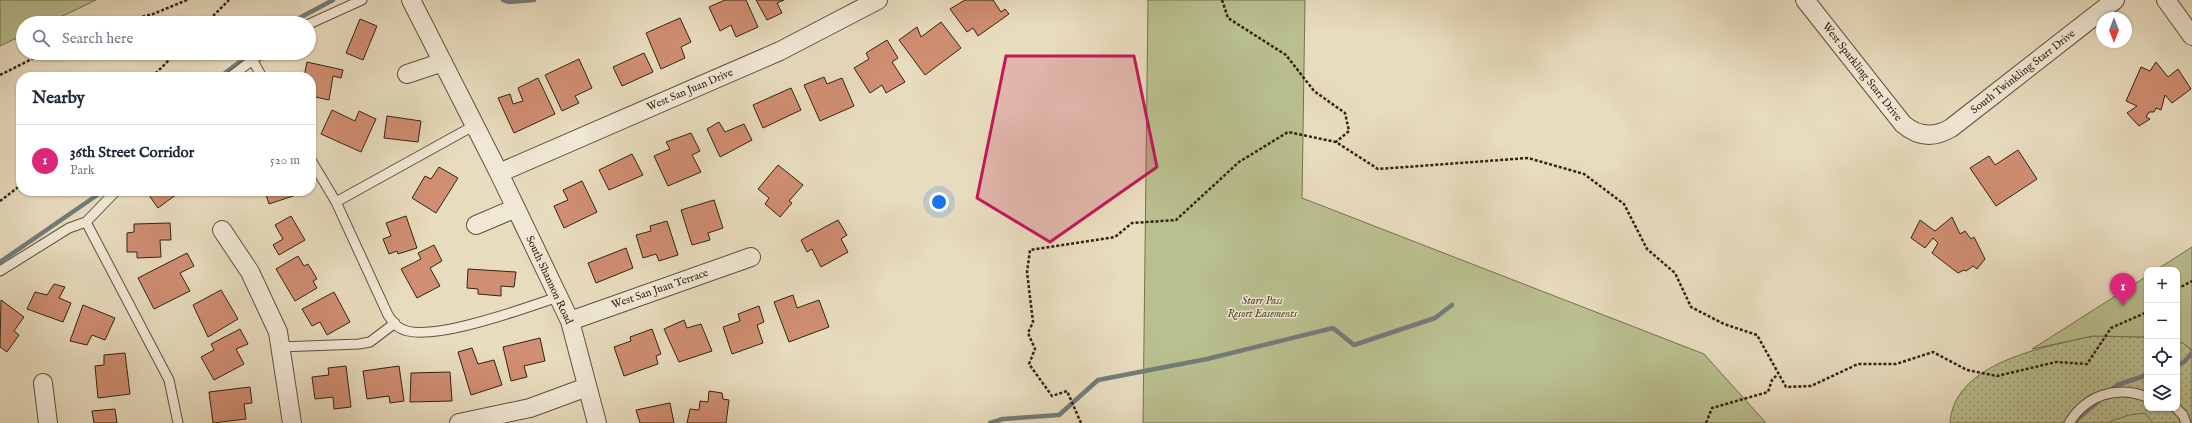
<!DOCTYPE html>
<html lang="en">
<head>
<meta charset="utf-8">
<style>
	body { margin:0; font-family:"IM FELL English",serif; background:#f6f6f7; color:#1f2937 }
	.controls { position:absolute; right:12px; bottom:12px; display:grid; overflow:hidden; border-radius:8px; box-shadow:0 1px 3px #0004 }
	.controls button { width:36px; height:36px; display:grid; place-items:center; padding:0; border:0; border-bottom:1px solid #e0e1e3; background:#fff; color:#1f2937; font:20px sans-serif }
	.compass { position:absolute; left:2096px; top:12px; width:36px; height:36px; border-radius:50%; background:#fff; box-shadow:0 1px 3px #0004; rotate:180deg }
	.you { position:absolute; left:939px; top:202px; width:14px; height:14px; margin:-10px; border:3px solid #fff; border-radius:50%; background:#1a73e8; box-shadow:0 0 0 6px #1a73e833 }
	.badge { display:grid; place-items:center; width:26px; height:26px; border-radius:50%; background:#db2777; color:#fff; font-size:13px; font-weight:700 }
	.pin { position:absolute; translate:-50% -33px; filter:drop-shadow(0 1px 2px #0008) }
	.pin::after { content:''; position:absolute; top:21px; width:14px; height:12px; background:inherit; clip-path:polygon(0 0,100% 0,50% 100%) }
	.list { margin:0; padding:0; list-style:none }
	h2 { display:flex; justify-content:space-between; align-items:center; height:52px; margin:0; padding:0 16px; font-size:17px }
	h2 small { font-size:13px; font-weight:400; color:#747a83 }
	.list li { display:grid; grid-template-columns:26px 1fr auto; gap:12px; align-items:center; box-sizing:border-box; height:72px; padding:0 16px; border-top:1px solid #e0e1e3 }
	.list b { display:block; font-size:15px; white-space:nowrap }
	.list p { margin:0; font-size:13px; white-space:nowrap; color:#747a83 }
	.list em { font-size:13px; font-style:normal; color:#747a83 }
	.icon { flex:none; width:22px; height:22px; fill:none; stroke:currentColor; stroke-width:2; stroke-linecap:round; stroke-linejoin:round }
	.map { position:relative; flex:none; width:2192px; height:423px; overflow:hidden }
	.search { position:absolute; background:#fff; box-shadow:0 1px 3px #0004; left:16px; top:16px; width:300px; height:44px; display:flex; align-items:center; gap:10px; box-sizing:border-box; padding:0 14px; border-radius:22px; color:#747a83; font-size:15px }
	.panel { position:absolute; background:#fff; box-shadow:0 1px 3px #0004; left:16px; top:72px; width:300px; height:124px; border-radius:16px }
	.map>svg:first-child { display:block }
	.grass { fill:url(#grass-dots); stroke:#767150 }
	.park { fill:#b9bf8f; stroke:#767150 }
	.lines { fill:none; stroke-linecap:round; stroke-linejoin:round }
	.stream { stroke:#737c79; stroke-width:4.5 }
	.building { fill:#d08e72; stroke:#332312 }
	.lane-casing { stroke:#60513d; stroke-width:11 }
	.street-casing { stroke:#60513d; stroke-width:20 }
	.path { stroke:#332312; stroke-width:2.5; stroke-dasharray:3 2; stroke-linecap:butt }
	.lane { stroke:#f0e8d5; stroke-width:9 }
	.street { stroke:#f0e8d5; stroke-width:18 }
	.marked { fill:#c2185b; fill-opacity:0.2; stroke:#c2185b; stroke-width:3; stroke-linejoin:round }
	.labels { text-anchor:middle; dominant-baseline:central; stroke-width:3; stroke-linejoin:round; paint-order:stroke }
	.street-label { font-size:11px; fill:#332312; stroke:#f0e8d5 }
	.park-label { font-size:11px; font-style:italic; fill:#544a31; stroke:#f0e8d5 }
</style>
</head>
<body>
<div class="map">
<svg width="2192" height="423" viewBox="0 0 2192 423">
	<defs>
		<pattern id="grass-dots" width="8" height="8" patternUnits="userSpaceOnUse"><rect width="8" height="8" fill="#b9bf8f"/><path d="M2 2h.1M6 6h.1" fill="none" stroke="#979b73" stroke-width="1.8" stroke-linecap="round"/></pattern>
	</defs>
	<rect width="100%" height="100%" fill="#e8dcbe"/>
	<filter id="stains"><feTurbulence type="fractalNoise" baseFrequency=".005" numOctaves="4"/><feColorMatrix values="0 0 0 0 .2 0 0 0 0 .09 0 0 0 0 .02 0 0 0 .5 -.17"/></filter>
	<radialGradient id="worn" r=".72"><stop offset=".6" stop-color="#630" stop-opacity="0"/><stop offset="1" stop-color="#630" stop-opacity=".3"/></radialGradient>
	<path class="grass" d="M 2093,336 L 2147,337 L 2147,408 L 2177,408 L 2177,342 L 2183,343 L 2192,350 L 2192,423 L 1950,423 C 1954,362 2045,347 2093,336 Z"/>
	<path class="park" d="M 0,0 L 96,0 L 48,23 L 23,23 L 23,35 L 0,46 Z
		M 1148,0 L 1305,0 L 1302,198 L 1704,354 L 1766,423 L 1143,423 Z
		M 2192,247 L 2192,350 L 2183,343 L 2177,342 L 2177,270 L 2156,270 Z
		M 2147,276 L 2147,337 L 2093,336 L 2032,349 Z
		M 2145,413 L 2153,423 L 2106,423 L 2129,415 Z"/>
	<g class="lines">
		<path class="stream" d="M 503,0 L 509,2 L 534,0
			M 290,23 L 333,0
			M 220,77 L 251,53
			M 0,262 L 103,191
			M 2177,365 L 2184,362 L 2192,353
			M 2110,391 L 2117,385 L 2147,375
			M 2074,422 L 2100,400
			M 990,423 L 1003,419 L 1059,415 L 1098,380 L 1207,359 L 1333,328 L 1354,345 L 1435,318 L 1452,305"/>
	</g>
	<path class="building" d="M 725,0 L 746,0 L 758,27 L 736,37 L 731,25 L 720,31 L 709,7 Z
		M 756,0 L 784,0 L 777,3 L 782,13 L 767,20 Z
		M 965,0 L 993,0 L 1001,12 L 1005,9 L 1009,14 L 978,36 L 973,28 L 967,32 L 950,9 Z
		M 680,18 L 691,42 L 681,47 L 685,58 L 661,69 L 646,33 Z
		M 360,19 L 377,26 L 363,60 L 346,53 Z
		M 941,22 L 961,48 L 925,75 L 899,40 L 917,27 L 921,37 Z
		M 887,40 L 898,58 L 892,62 L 905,82 L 886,93 L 882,85 L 870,93 L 854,68 L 869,59 L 866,53 Z
		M 644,53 L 653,72 L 622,86 L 613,67 Z
		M 579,59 L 592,88 L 575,96 L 579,103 L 562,111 L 545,75 Z
		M 307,62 L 343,70 L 341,78 L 333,76 L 329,100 L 311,96 L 311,77 L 304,77 Z
		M 2156,62 L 2168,77 L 2178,69 L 2191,89 L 2172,103 L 2165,95 L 2161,110 L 2156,108 L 2154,112 L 2149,112 L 2146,117 L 2150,119 L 2139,126 L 2127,113 L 2137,106 L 2126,101 L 2141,67 L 2150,71 Z
		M 824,77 L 827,84 L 842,78 L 854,106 L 820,121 L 804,85 Z
		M 538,78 L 555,114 L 514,133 L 498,98 L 510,94 L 513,104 L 523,101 L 518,88 Z
		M 791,88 L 801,110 L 763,128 L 753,105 Z
		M 332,110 L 355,121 L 359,111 L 376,119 L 361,152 L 321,134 Z
		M 387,116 L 421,121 L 418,142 L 384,138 Z
		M 719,122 L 725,132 L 744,124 L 752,140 L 720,157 L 707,129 Z
		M 691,133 L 700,151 L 692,155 L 701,172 L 668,186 L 654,156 L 670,149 L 666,142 Z
		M 2018,150 L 2037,179 L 1996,206 L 1970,168 L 1989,156 L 1995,165 Z
		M 632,154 L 643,175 L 609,190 L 599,170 Z
		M 778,165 L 803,185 L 789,201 L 792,203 L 780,217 L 765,204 L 769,198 L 758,189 Z
		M 439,167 L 458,178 L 436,213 L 412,198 L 425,176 L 431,179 Z
		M 582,181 L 597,212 L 564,228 L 554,206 L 568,200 L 563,190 Z
		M 146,191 L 181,191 L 158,208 Z
		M 265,191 L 298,191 L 299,194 L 269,204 Z
		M 714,200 L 723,228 L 708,233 L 710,240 L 692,245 L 681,210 Z
		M 291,216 L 305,240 L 279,255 L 273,245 L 283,239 L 275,225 Z
		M 406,216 L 417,248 L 398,254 L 397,251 L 389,254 L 383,239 L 391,236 L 386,223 Z
		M 1952,217 L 1960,234 L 1965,231 L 1971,239 L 1974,237 L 1985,259 L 1977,269 L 1973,266 L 1966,271 L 1964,270 L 1958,273 L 1932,253 L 1938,243 L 1933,238 L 1925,248 L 1911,238 L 1920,220 L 1935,231 Z
		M 838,220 L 847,235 L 841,239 L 848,252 L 821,267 L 812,249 L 807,252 L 801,240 Z
		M 667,221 L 678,255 L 659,261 L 656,254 L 643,258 L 636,235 L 651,231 L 650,226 Z
		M 170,223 L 171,240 L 160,240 L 161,257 L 137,258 L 137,252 L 127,252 L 127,233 L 134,232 L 134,224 Z
		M 434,245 L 442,261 L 430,268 L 440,286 L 417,298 L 401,269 L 421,259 L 418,253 Z
		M 626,248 L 633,268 L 596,283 L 588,263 Z
		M 187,253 L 194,266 L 180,273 L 190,291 L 154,309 L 138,278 Z
		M 298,256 L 304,266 L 308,264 L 317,279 L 313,281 L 317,288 L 295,301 L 276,269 Z
		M 468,269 L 516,272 L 514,287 L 501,286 L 501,296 L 478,294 L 478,289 L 467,288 Z
		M 54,284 L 65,287 L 59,298 L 71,303 L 63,322 L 27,309 L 35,292 L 47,295 Z
		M 221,290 L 238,319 L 208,337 L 193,305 Z
		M 334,292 L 350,322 L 327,335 L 320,322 L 312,326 L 302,309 Z
		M 793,295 L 797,308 L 819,300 L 829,327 L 789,342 L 774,302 Z
		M 1,300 L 24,317 L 14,331 L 19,335 L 7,352 L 0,347 Z
		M 83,305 L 115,318 L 105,340 L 92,335 L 87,345 L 70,341 Z
		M 759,306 L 764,322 L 757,325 L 763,343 L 732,354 L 723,327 L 740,321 L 738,314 Z
		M 684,320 L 687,328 L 701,324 L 712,351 L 679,362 L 664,329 Z
		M 240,329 L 248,344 L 236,349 L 244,364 L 214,380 L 201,357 L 214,350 L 211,344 Z
		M 652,329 L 661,354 L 656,356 L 658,364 L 624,376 L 614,347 L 631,341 L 630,337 Z
		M 540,338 L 545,361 L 524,366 L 527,377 L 511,381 L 503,347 Z
		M 472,348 L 478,364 L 494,360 L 502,385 L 471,395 L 458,352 Z
		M 125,353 L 130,394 L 98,398 L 95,366 L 104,365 L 104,355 Z
		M 346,366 L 351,407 L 334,409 L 333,397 L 315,399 L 312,377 L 329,375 L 328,368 Z
		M 399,366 L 404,401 L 390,403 L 389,396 L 367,399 L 363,371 Z
		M 450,372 L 452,401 L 410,402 L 411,373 Z
		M 250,387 L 252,403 L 244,404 L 246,419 L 213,423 L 209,392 Z
		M 709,391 L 722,393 L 723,399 L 729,400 L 726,423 L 687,423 L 690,409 L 699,410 L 700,401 L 708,402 Z
		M 670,403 L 674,423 L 640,423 L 636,410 Z
		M 115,409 L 117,423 L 94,423 L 92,411 Z"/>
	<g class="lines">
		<defs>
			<path id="lane" d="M 309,24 L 362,0
				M 253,61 L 262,77
				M 230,77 L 262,53
				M 311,160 L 336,202 L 388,315 C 391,319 395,326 400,328 C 426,345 528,307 558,297
				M 336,202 L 475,125
				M 86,222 L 116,191
				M 0,271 L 69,228 L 86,222 L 169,380 L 178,423
				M 280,347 L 359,344 L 370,342 L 395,323
				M 2176,408 L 2183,415 L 2186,423
				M 2069,423 C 2086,395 2117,385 2147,397"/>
			<path id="street" d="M 411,0 L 499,173 L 570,321 L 597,423
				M 1805,0 L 1903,124 C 1918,137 1934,138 1951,128 L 2115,0
				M 2166,0 L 2192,36
				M 407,74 L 443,62
				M 499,173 L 780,51 L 878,0
				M 476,225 L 516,208
				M 222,230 L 250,272 L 278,332 L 292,423
				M 570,321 L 751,257
				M 43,383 L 48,423
				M 459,423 L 530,408 L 587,387"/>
		</defs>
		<use href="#lane" class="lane-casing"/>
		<use href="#street" class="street-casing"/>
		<path class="path" d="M 1222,0 L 1228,18 L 1286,55 L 1314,91 L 1345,113 L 1349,131 L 1336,142
			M 118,23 L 153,14 L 187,0
			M 206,23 L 229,0
			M 0,75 L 44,53
			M 152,77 L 176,53
			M 0,201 L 21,185
			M 2177,289 L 2192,281
			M 1081,423 L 1067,391 L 1052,396 L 1029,364 L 1035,349 L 1028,333 L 1033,322 L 1027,272 L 1030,250 L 1115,237 L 1132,223 L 1176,220 L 1239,162 L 1288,132 L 1336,142 L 1378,169 L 1528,158 L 1584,174 L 1624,204 L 1647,249 L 1675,273 L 1691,307 L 1724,324 L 1757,335 L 1786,387 L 1811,386 L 1858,364 L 1896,364 L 1933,352 L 1967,370 L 1997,376 L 2056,362 L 2087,364 L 2111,328 L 2147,312
			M 1706,423 L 1712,408 L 1768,392 L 1772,380 L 1778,374"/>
		<use href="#lane" class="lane"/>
		<use href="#street" class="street"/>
	</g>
	<path class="marked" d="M 1006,56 L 1134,56 L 1157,167 L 1050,242 L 977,198 Z"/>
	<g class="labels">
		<g class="street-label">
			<text transform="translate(1862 72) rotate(52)">West Sparkling Starr Drive</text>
			<text transform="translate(2023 72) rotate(-38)">South Twinkling Starr Drive</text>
			<text transform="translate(690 90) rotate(-23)">West San Juan Drive</text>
			<text transform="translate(549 280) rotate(65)">South Shannon Road</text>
			<text transform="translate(660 289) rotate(-19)">West San Juan Terrace</text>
		</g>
		<g class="park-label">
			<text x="1262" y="301">Starr Pass<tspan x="1262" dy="13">Resort Easements</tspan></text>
		</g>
	</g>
	<rect width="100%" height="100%" filter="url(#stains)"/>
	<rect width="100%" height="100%" fill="url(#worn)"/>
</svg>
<div class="controls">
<button>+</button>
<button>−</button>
<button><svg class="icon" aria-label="locate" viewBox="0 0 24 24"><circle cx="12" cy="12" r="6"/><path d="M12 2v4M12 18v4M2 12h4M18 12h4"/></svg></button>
<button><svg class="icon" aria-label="layers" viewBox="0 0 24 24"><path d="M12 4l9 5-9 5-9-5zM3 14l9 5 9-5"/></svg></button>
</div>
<svg class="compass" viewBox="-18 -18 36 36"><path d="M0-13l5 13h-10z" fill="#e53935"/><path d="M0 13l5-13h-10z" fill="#747a83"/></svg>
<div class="you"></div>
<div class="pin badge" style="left:2123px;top:306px">1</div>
<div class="search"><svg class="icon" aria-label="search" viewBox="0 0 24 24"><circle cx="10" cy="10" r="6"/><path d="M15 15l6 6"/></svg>Search here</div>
<section class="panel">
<h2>Nearby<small></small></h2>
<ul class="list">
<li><span class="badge">1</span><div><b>36th Street Corridor</b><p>Park</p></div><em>520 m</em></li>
</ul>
</section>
</div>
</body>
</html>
